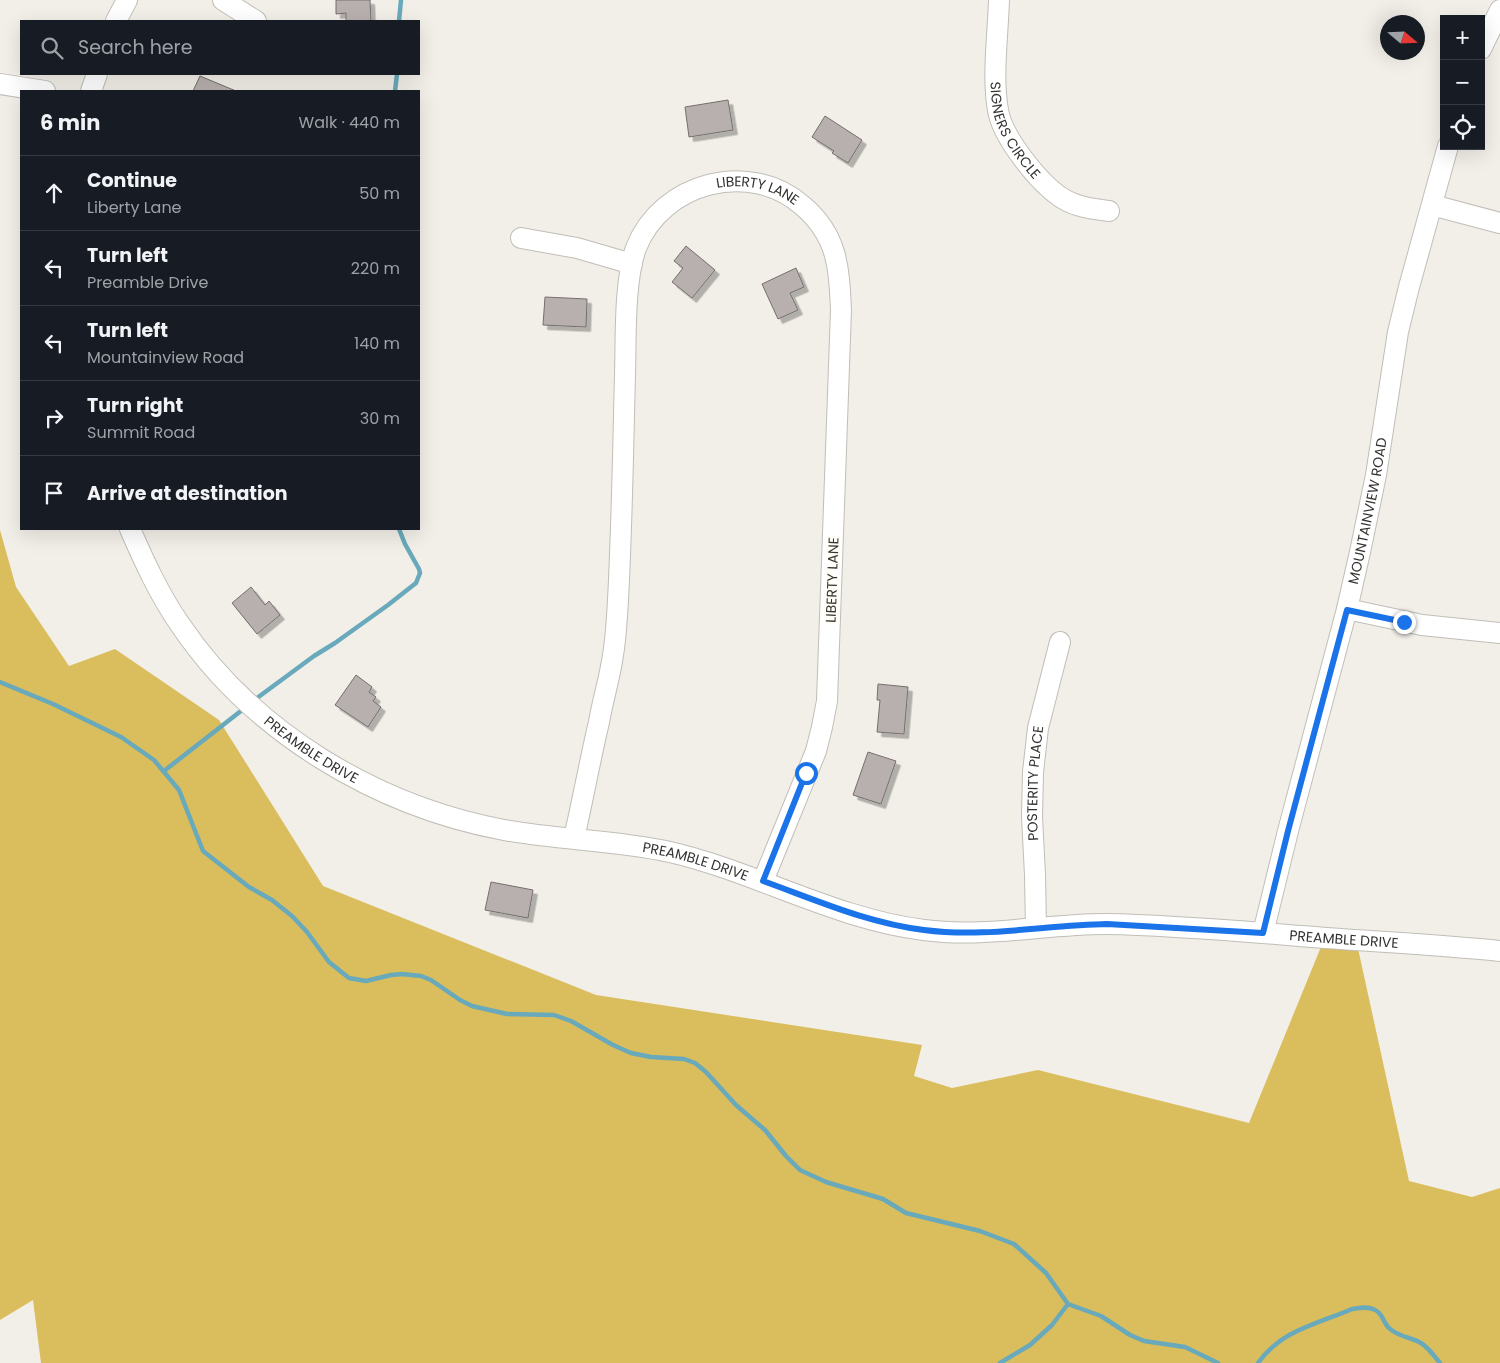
<!DOCTYPE html>
<html lang="en">
<head>
<meta charset="utf-8">
<style>
	body { margin:0; font-family:Poppins,sans-serif; background:#20242c; color:#f1f3f6 }
	.controls { position:absolute; right:15px; top:15px; display:grid; overflow:hidden; border-radius:0px; box-shadow:0 5px 20px #0002 }
	.controls button { width:45px; height:45px; display:grid; place-items:center; padding:0; border:0; border-bottom:1px solid #363941; background:#171b24; color:#f1f3f6; font:25px sans-serif }
	.compass { position:absolute; left:1380px; top:15px; width:45px; height:45px; border-radius:50%; background:#171b24; box-shadow:0 5px 20px #0002; rotate:109deg }
	.stop { position:absolute; width:15px; height:15px; margin:-11px; border:4px solid #1a73e8; border-radius:50%; background:#fff }
	.stop.end { background:#1a73e8; border-color:#fff; box-shadow:0 1px 5px #0008 }
	.list { margin:0; padding:0; list-style:none }
	h2 { display:flex; justify-content:space-between; align-items:center; height:65px; margin:0; padding:0 20px; font-size:21px }
	h2 small { font-size:16px; font-weight:400; color:#9ea1a6 }
	.list li { display:grid; grid-template-columns:32px 1fr auto; gap:15px; align-items:center; box-sizing:border-box; height:75px; padding:0 20px; border-top:1px solid #363941 }
	.list b { display:block; font-size:19px; white-space:nowrap }
	.list p { margin:0; font-size:16px; white-space:nowrap; color:#9ea1a6 }
	.list em { font-size:16px; font-style:normal; color:#9ea1a6 }
	.icon { flex:none; width:28px; height:28px; fill:none; stroke:currentColor; stroke-width:2; stroke-linecap:round; stroke-linejoin:round }
	.map { position:relative; flex:none; width:1500px; height:1363px; overflow:hidden }
	.search { position:absolute; background:#171b24; box-shadow:0 5px 20px #0002; left:20px; top:20px; width:400px; height:55px; display:flex; align-items:center; gap:12px; box-sizing:border-box; padding:0 18px; border-radius:0px; color:#9ea1a6; font-size:19px }
	.panel { position:absolute; background:#171b24; box-shadow:0 5px 20px #0002; left:20px; top:90px; width:400px; height:440px; border-radius:0px }
	.map>svg:first-child { display:block }
	.forest { fill:#dabd5d }
	.lines { fill:none; stroke-linecap:round; stroke-linejoin:round }
	.stream { stroke:#68a9bb; stroke-width:4.5 }
	.building { fill:#b8b0ae; stroke:#756e6c; filter:url(#shadow) }
	.minor-casing { stroke:#c0beb7; stroke-width:22 }
	.minor { stroke:#fff; stroke-width:20 }
	.route { stroke:#1a73e8; stroke-width:6 }
	.labels { text-anchor:middle; dominant-baseline:central; stroke-width:4; stroke-linejoin:round; paint-order:stroke }
	.street-label { font-size:14px; fill:#343331; stroke:#fffdf5 }
</style>
</head>
<body>
<div class="map">
<svg width="1500" height="1363" viewBox="0 0 1500 1363">
	<defs>
		<filter id="shadow"><feDropShadow dx="4.5" dy="4.5" stdDeviation="0" flood-color="#0004"/></filter>
	</defs>
	<rect width="100%" height="100%" fill="#f2efe8"/>
	<path class="forest" d="M 0,530 L 16,587 L 69,666 L 115,649 L 219,720 L 323,886 L 596,995 L 922,1045 L 914,1076 L 952,1088 L 1038,1070 L 1249,1123 L 1323,942 L 1357,944 L 1409,1181 L 1472,1197 L 1500,1188 L 1500,1363 L 41,1363 L 33,1300 L 0,1320 Z"/>
	<g class="lines">
		<path class="stream" d="M 399,21 L 401,0
			M 395,91 L 397,74
			M 0,682 L 53,704 L 121,737 L 154,760 L 179,790 L 203,851 L 249,887 L 272,900 L 292,916 L 307,932 L 329,962 L 349,978 L 366,981 L 391,975 L 402,974 L 421,976 L 431,980 L 460,1000 L 472,1006 L 507,1014 L 554,1015 L 571,1021 L 613,1045 L 631,1053 L 651,1057 L 684,1059 L 695,1063 L 706,1072 L 736,1105 L 765,1130 L 786,1156 L 800,1170 L 826,1182 L 883,1199 L 906,1213 L 980,1231 L 1014,1244 L 1046,1273 L 1068,1304 L 1101,1316 L 1130,1335 L 1144,1341 L 1185,1347 L 1218,1363
			M 253,701 L 314,656 L 335,643 L 388,605 L 416,583 L 420,573 L 419,569 L 405,544 L 399,529
			M 164,771 L 246,707
			M 1000,1363 L 1030,1345 L 1052,1325 L 1068,1304
			M 1258,1363 C 1281,1330 1318,1324 1352,1309 C 1360,1308 1368,1306 1375,1310 C 1383,1313 1383,1323 1389,1328 C 1398,1337 1411,1337 1421,1343 C 1429,1348 1434,1356 1440,1363"/>
	</g>
	<path class="building" d="M 336,0 L 370,0 L 371,21 L 346,21 L 346,13 L 336,14 Z
		M 200,76 L 236,91 L 193,91 Z
		M 728,100 L 733,130 L 689,137 L 685,107 Z
		M 825,116 L 862,140 L 848,163 L 832,153 L 834,151 L 812,137 Z
		M 686,246 L 715,270 L 692,298 L 672,282 L 683,268 L 674,261 Z
		M 796,268 L 804,287 L 790,293 L 798,310 L 778,319 L 762,284 Z
		M 545,297 L 587,299 L 586,327 L 543,325 Z
		M 251,587 L 265,605 L 269,601 L 280,615 L 257,634 L 232,603 Z
		M 356,675 L 372,687 L 369,692 L 376,697 L 373,701 L 381,707 L 368,727 L 335,705 Z
		M 878,684 L 908,687 L 904,734 L 877,732 L 880,700 L 877,700 Z
		M 868,752 L 896,761 L 881,804 L 853,795 Z
		M 491,882 L 533,890 L 528,918 L 485,910 Z"/>
	<g class="lines">
		<defs>
			<g id="minor">
				<path d="M 223,0 L 256,21"/>
				<path id="s1" d="M 999,0 C 998,34 992,77 998,110 C 1002,137 1039,183 1062,198 C 1076,207 1093,209 1109,211"/>
				<path d="M 116,21 L 127,0"/>
				<path d="M 1481,49 L 1500,10"/>
				<path d="M 0,84 L 45,91"/>
				<path d="M 91,91 L 97,74"/>
				<path d="M 1432,205 L 1500,223"/>
				<path d="M 521,238 L 577,248 L 632,264"/>
				<path id="s2" d="M 130,529 C 144,561 159,594 179,623 C 252,732 376,806 504,830 C 559,840 615,840 670,852 C 756,872 835,919 924,930 C 985,938 1045,924 1106,924 C 1166,925 1227,930 1288,935 C 1359,941 1429,944 1500,951"/>
				<path d="M 1347,609 L 1422,625 L 1500,633"/>
				<path id="s3" d="M 574,838 C 583,799 590,760 599,722 C 603,699 610,677 613,655 C 616,637 617,618 618,600 C 622,525 623,450 625,375 C 626,340 624,281 636,248 C 662,182 750,159 803,206 C 838,236 839,268 841,310 L 827,701 L 822,727 L 816,751 L 763,881"/>
				<path id="s4" d="M 1036,928 L 1035,875 L 1032,817 L 1033,772 L 1038,728 L 1060,642"/>
				<path id="s5" d="M 1263,933 L 1288,831 L 1347,609 L 1360,552 L 1376,475 L 1398,332 L 1409,287 L 1448,146"/>
			</g>
		</defs>
		<use href="#minor" class="minor-casing"/>
		<use href="#minor" class="minor"/>
	</g>
	<g class="lines">
		<path class="route" d="M 806,773 L 763,881 C 816,900 867,923 924,930 C 985,938 1046,925 1107,924 L 1263,933 L 1288,831 L 1347,610 L 1404,622"/>
	</g>
	<g class="labels">
		<g class="street-label">
			<text stroke="none"><textPath href="#s1" startOffset="135">SIGNERS CIRCLE</textPath></text>
			<text stroke="none"><textPath href="#s3" startOffset="746">LIBERTY LANE</textPath></text>
			<text stroke="none"><textPath href="#s5" startOffset="435">MOUNTAINVIEW ROAD</textPath></text>
			<text transform="translate(832 580) rotate(-88)">LIBERTY LANE</text>
			<text stroke="none"><textPath href="#s2" startOffset="291">PREAMBLE DRIVE</textPath></text>
			<text stroke="none"><textPath href="#s4" startOffset="145">POSTERITY PLACE</textPath></text>
			<text stroke="none"><textPath href="#s2" startOffset="696">PREAMBLE DRIVE</textPath></text>
			<text stroke="none"><textPath href="#s2" startOffset="1356">PREAMBLE DRIVE</textPath></text>
		</g>
	</g>
</svg>
<div class="controls">
<button>+</button>
<button>−</button>
<button><svg class="icon" aria-label="locate" viewBox="0 0 24 24"><circle cx="12" cy="12" r="6"/><path d="M12 2v4M12 18v4M2 12h4M18 12h4"/></svg></button>
</div>
<svg class="compass" viewBox="-18 -18 36 36"><path d="M0-13l5 13h-10z" fill="#e53935"/><path d="M0 13l5-13h-10z" fill="#9ea1a6"/></svg>
<div class="stop" style="left:806px;top:773px"></div>
<div class="stop end" style="left:1404px;top:622px"></div>
<div class="search"><svg class="icon" aria-label="search" viewBox="0 0 24 24"><circle cx="10" cy="10" r="6"/><path d="M15 15l6 6"/></svg>Search here</div>
<section class="panel">
<h2>6 min<small>Walk · 440 m</small></h2>
<ul class="list">
<li><svg class="icon" aria-label="ahead" viewBox="0 0 24 24"><path d="M12 20V5M6 11l6-6 6 6"/></svg><div><b>Continue</b><p>Liberty Lane</p></div><em>50 m</em></li>
<li><svg class="icon" aria-label="left" viewBox="0 0 24 24"><path d="M17 20v-9H6M10 6l-5 5 5 5"/></svg><div><b>Turn left</b><p>Preamble Drive</p></div><em>220 m</em></li>
<li><svg class="icon" aria-label="left" viewBox="0 0 24 24"><path d="M17 20v-9H6M10 6l-5 5 5 5"/></svg><div><b>Turn left</b><p>Mountainview Road</p></div><em>140 m</em></li>
<li><svg class="icon" aria-label="right" viewBox="0 0 24 24"><path d="M7 20v-9h11M14 6l5 5-5 5"/></svg><div><b>Turn right</b><p>Summit Road</p></div><em>30 m</em></li>
<li><svg class="icon" aria-label="arrive" viewBox="0 0 24 24"><path d="M6 21V4h12l-3 4 3 4H6"/></svg><div><b>Arrive at destination</b></div></li>
</ul>
</section>
</div>
</body>
</html>
